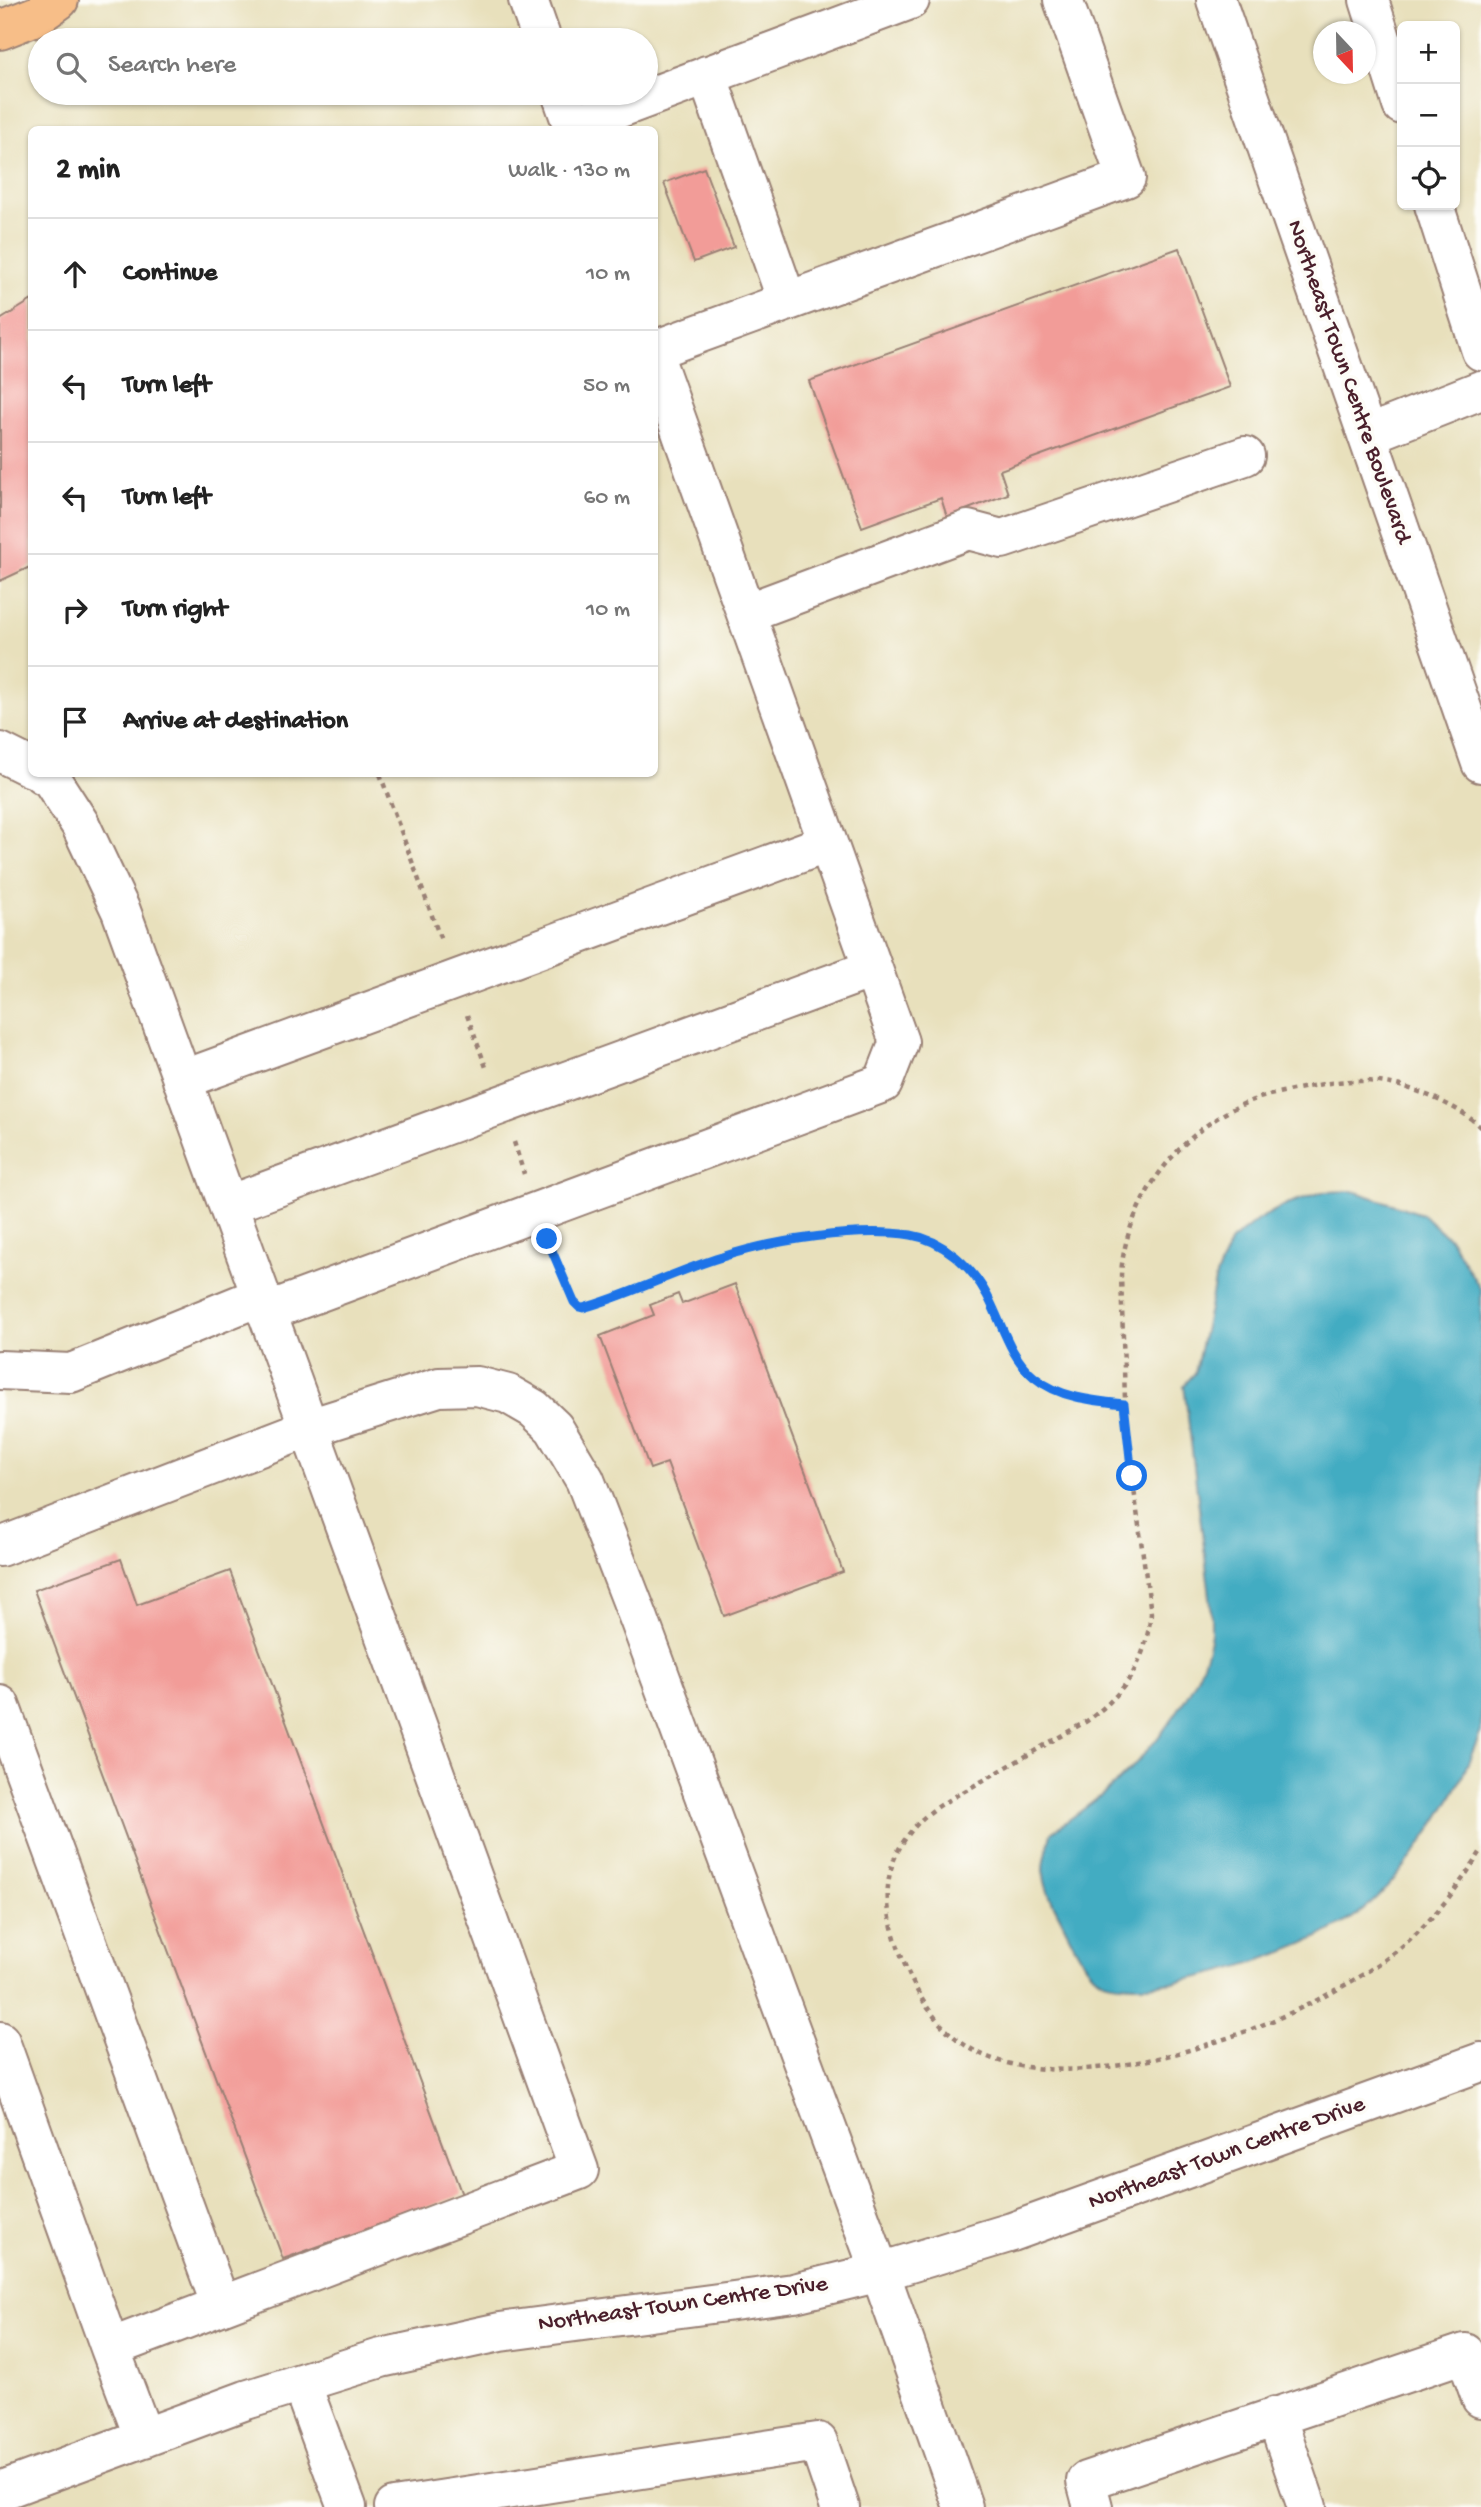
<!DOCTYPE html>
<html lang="en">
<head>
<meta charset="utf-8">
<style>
	body { margin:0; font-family:"Gochi Hand",sans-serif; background:#f6f6f6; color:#222 }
	.controls { position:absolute; right:21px; top:21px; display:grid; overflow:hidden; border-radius:10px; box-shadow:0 2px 5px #0004 }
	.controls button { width:63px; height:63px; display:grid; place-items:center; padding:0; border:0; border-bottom:2px solid #e0e0e0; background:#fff; color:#222; font:35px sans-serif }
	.compass { position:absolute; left:1313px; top:21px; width:63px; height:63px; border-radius:50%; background:#fff; box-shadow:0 2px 5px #0004; rotate:158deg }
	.stop { position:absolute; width:21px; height:21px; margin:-16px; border:5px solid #1a73e8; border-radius:50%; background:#fff }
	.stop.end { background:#1a73e8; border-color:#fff; box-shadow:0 2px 7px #0008 }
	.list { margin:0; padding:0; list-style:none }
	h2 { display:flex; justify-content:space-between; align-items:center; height:91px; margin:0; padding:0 28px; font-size:30px }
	h2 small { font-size:23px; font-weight:400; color:#767676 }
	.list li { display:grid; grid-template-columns:46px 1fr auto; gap:21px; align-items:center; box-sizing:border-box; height:112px; padding:0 28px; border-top:2px solid #e0e0e0 }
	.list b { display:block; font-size:26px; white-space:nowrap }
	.list em { font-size:23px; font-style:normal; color:#767676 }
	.icon { flex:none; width:38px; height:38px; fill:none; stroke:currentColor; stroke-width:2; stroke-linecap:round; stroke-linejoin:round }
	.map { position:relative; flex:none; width:1481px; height:2507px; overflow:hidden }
	.search { position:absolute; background:#fff; box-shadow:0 2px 5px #0004; left:28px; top:28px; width:630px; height:77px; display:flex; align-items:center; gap:18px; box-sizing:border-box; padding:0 24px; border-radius:38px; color:#767676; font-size:26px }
	.panel { position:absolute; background:#fff; box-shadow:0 2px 5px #0004; left:28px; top:126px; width:630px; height:651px; border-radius:10px }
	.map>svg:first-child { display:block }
	.water { fill:#43acc2; stroke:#466676; stroke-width:2 }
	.building { fill:#f29c98 }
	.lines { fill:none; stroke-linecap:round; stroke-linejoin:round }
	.minor-casing { stroke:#998074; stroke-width:42 }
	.major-casing { stroke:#998074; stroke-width:42 }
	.path { stroke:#998074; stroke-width:4.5; stroke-dasharray:5 5; stroke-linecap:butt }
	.minor { stroke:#fff; stroke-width:38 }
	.major { stroke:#f7be88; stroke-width:38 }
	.route { stroke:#1a73e8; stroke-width:9 }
	.labels { text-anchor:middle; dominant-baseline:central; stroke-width:7; stroke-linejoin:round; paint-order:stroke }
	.street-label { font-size:24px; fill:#4a1f2b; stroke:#fdfcf7 }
</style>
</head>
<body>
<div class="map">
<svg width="1481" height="2507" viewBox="0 0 1481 2507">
	<rect width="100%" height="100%" fill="#fdfcf7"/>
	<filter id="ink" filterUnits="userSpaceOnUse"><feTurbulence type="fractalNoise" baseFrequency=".0143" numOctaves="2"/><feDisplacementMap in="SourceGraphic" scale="14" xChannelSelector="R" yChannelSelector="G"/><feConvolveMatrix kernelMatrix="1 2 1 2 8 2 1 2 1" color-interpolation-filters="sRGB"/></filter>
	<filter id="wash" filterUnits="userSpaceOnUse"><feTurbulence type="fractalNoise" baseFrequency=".00686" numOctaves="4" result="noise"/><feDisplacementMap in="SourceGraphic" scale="28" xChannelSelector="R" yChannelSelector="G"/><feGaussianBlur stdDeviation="1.57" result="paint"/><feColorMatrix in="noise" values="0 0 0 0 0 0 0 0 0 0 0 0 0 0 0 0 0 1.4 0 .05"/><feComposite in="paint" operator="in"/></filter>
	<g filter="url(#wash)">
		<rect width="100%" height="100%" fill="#e8e0bc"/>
		<path class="water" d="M 1353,1191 L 1422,1214 L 1450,1239 L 1481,1290 L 1481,1732 C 1473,1749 1467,1768 1458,1785 C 1437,1824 1397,1884 1362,1911 C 1312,1949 1196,1986 1134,1985 C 1124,1984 1111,1985 1102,1980 C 1086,1972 1074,1944 1066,1929 C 1058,1911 1043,1890 1044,1870 C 1044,1858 1049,1845 1051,1833 C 1072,1817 1095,1802 1115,1784 C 1153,1749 1205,1685 1211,1632 C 1211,1623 1211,1614 1211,1605 L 1184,1385 L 1195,1373 L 1216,1276 L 1231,1241 L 1259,1219 L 1287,1204 L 1322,1192 Z"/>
		<g id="blocks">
			<path class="building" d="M 704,168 L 734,247 L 694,262 L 664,183 Z
				M 1179,248 L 1230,387 L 1000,470 L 1008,494 L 947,517 L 941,498 L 862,527 L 809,381 Z
				M 32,300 L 32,566 L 0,581 L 0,320 Z
				M 735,1284 L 843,1572 L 724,1616 L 667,1463 L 650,1469 L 600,1336 L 654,1315 L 650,1305 L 678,1294 L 682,1304 Z
				M 121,1559 L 137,1605 L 230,1571 L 462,2195 L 283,2259 L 34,1590 Z"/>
		</g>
	</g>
	<g filter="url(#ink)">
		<use href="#blocks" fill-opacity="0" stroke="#998074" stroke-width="2"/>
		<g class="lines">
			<defs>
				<path id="minor" d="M 528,0 L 542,40
					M 1216,0 L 1481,763
					M 1369,0 L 1402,105
					M 707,75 L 787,301
					M 561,93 L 574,130
					M 572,126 L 910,0
					M 1434,205 L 1481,351
					M 654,350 L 1126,178 L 1063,0
					M 1367,435 L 1481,390
					M 746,613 L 968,530 L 1002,539 L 1245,456
					M 0,752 L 32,768
					M 42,774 L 51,779 L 80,824 L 121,911 L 579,2170 L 110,2348 L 144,2438
					M 182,1080 L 828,843
					M 228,1205 L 872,969
					M 266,1312 L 883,1083 L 899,1042 L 654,356
					M 0,1370 L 71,1373 L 261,1296
					M 0,1547 L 309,1428 L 439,1387 L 477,1386 L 508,1394 L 534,1409 L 554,1428 L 585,1480 L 639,1619 L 880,2272 L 963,2507
					M 0,1705 L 221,2306
					M 0,2041 L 110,2348
					M 301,2383 L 347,2507
					M 1276,2416 L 1307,2507
					M 0,2491 L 246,2400 L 381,2358 L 500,2332 L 794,2293 L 880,2272 L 1012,2232 L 1481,2062
					M 394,2507 L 818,2442 L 840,2507
					M 1093,2507 L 1086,2481 L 1465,2353 L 1481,2398"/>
				<path id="major" d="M 0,30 L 38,15 L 59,0"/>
			</defs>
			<use href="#minor" class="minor-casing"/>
			<use href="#major" class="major-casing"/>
			<path class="path" d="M 380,774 L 442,943
				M 467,1015 L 487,1070
				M 1481,1128 C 1467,1113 1446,1103 1427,1095 C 1383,1077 1349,1078 1302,1088 C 1282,1092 1260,1096 1241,1105 C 1177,1134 1125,1204 1121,1275 L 1126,1431 L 1151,1613 C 1145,1664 1127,1691 1087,1721 C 1050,1742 1014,1763 977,1784 C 958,1795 935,1806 919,1822 C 886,1857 881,1892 895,1938 C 908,1978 927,2018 962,2043 C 1066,2117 1312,2021 1400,1948 C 1432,1921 1459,1887 1481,1851
				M 514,1142 L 524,1174
				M 550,1247 L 574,1302 L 578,1307 L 583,1308 C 630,1296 675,1271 722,1257 C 774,1240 857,1227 911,1235 C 943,1239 973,1267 987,1295 C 1002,1323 1009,1357 1034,1377 C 1059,1398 1094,1401 1124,1404"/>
			<use href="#minor" class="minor"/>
			<use href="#major" class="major"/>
		</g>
	</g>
	<g class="lines" filter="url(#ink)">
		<path class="route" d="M 547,1239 L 574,1302 L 579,1307 L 583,1308 C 630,1295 675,1271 722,1257 C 774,1240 857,1227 911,1235 C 943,1240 972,1267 987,1295 C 1002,1323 1009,1356 1034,1377 C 1059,1398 1094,1401 1124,1404 L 1132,1476"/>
	</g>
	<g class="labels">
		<g class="street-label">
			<text transform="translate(1348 382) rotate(71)">Northeast Town Centre Boulevard</text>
			<text transform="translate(1227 2154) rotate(-20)">Northeast Town Centre Drive</text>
			<text transform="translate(683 2305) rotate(-8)">Northeast Town Centre Drive</text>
		</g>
	</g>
</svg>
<div class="controls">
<button>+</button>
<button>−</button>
<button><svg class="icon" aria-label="locate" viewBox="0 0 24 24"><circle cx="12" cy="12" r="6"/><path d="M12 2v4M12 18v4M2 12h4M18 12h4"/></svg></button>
</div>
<svg class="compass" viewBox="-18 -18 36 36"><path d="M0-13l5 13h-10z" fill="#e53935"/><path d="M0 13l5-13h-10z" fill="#767676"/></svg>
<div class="stop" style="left:1132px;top:1476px"></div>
<div class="stop end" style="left:547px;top:1239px"></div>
<div class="search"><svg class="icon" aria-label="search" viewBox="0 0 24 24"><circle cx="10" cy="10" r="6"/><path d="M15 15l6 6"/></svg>Search here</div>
<section class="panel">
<h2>2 min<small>Walk · 130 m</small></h2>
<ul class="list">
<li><svg class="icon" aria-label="ahead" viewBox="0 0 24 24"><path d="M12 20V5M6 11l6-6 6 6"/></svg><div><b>Continue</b></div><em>10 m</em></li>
<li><svg class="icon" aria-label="left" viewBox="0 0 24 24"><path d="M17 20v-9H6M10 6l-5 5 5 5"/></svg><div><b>Turn left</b></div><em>50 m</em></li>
<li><svg class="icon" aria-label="left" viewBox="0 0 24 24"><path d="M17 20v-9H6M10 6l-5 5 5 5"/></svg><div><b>Turn left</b></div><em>60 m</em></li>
<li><svg class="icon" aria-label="right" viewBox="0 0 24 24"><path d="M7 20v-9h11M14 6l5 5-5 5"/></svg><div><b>Turn right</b></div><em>10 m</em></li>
<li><svg class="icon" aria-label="arrive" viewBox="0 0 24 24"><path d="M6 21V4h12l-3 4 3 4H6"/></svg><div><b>Arrive at destination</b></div></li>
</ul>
</section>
</div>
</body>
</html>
